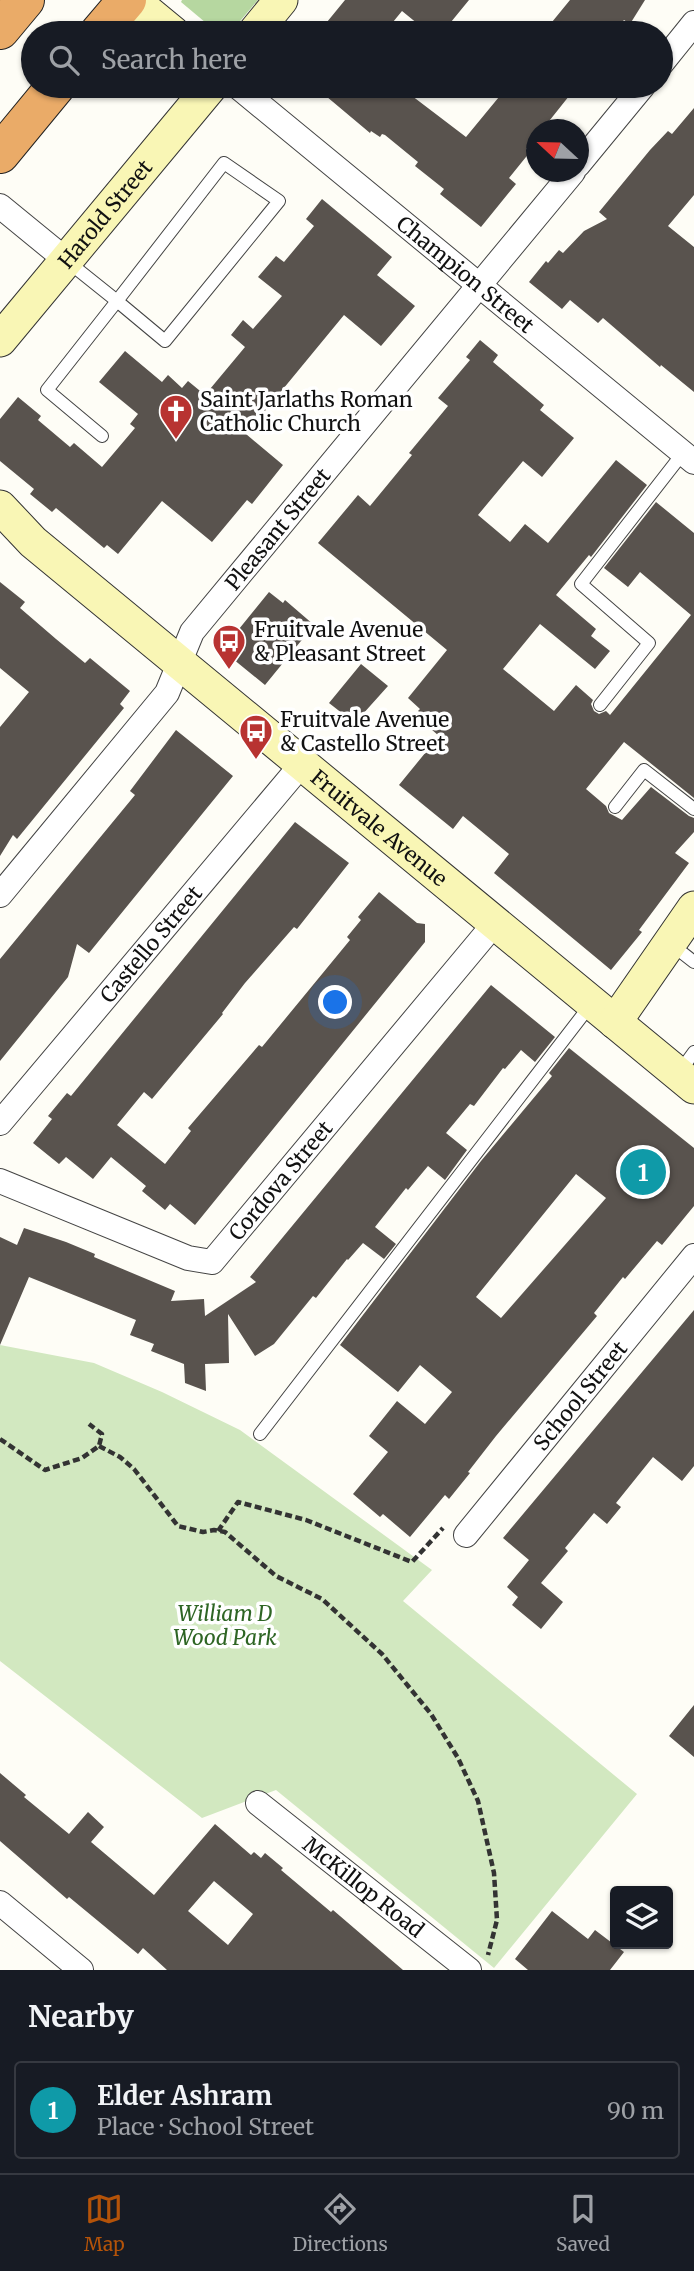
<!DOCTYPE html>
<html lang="en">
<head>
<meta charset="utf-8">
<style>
	body { margin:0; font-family:Merriweather,serif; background:#242831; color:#f1f3f6 }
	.controls { position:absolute; right:21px; bottom:21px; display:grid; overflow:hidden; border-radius:7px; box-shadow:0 2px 5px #0004 }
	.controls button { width:63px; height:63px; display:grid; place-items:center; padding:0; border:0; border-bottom:2px solid #363941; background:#171b24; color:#f1f3f6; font:35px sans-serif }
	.compass { position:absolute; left:526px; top:119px; width:63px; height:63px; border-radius:50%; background:#171b24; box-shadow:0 2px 5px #0004; rotate:292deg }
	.you { position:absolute; left:336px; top:1003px; width:24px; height:24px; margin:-18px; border:5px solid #fff; border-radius:50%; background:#1a73e8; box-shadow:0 0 0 10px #1a73e833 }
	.badge { display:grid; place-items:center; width:46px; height:46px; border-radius:50%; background:#b45309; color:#fff; font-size:23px; font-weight:700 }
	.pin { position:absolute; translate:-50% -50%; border:4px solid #fff; box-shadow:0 2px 7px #0006 }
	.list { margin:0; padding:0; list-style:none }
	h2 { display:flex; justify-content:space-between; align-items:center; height:91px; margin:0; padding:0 28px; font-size:30px }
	h2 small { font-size:23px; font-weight:400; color:#9ea1a6 }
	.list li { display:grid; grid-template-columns:46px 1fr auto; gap:21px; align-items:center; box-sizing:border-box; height:98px; margin:0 14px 14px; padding:0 14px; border:2px solid #363941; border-radius:7px }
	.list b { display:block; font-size:26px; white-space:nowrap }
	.list p { margin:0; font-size:23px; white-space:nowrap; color:#9ea1a6 }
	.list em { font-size:23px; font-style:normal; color:#9ea1a6 }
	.icon { flex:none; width:38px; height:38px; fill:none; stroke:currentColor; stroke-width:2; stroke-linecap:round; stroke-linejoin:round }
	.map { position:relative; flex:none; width:694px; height:1970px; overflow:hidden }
	.search { position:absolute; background:#171b24; box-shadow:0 2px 5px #0004; left:21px; right:21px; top:21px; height:77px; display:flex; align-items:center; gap:18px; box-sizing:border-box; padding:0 24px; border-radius:38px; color:#9ea1a6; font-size:26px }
	.sheet { height:203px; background:#171b24 }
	nav { display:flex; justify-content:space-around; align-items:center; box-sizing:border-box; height:98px; border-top:2px solid #363941; background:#171b24; font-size:19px; color:#9ea1a6 }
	nav a { display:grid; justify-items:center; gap:4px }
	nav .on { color:#b45309 }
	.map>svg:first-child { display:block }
	.green { fill:#d2e8c0 }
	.forest { fill:#b6d7a0 }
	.building { fill:#59534e; fill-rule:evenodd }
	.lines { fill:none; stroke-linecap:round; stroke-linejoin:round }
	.lane-casing { stroke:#444; stroke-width:14 }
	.street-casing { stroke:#444; stroke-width:26 }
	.secondary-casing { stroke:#333; stroke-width:35 }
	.highway-casing { stroke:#222; stroke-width:40 }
	.path { stroke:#333; stroke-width:4.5; stroke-dasharray:7 3.5; stroke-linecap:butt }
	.lane { stroke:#fff; stroke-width:12 }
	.street { stroke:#fff; stroke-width:24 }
	.secondary { stroke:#f9f6b5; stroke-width:33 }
	.highway { stroke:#eaab68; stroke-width:38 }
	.labels { text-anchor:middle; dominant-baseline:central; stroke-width:7; stroke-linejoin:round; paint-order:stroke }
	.street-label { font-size:21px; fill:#111; stroke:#fff }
	.poi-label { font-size:21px; fill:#111; stroke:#fff; text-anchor:start }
	.park-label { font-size:21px; font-style:italic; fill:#2e6524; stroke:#fff }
</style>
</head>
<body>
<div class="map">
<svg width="694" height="1970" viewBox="0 0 694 1970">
	<rect width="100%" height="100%" fill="#fefdf6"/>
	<path class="green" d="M 0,1345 L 94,1363 L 162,1392 L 240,1430 L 432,1570 L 403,1601 L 637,1794 L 494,1968 L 276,1790 L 202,1818 L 0,1661 Z"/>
	<path class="forest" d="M 182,0 L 258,0 L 230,33 L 218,33 L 181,2 Z"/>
	<path class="building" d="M 345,0 L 469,0 L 442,33 L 429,33 L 402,11 L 384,33 L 318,33 Z
		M 570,0 L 645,0 L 630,24 L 624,20 L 613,33 L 543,33 Z
		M 314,86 L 399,86 L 466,137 L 508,86 L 577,86 L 542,130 L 536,130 L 536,136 L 526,149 L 530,152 L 509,178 L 516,184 L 481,227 L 440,194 L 444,189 L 415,166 L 418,162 L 385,135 L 382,134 L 380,137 L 371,131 L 370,133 Z
		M 694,108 L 694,195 L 668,226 L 694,247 L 694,392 L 661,365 L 660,367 L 603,318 L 598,323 L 570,300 L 562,309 L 529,282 L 546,261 L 548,263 L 559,250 L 563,253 L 584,231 L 607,219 L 599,212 L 650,150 L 668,131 L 672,134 Z
		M 322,199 L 392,257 L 377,275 L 415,306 L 381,346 L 344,315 L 246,434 L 283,465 L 252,504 L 247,500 L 212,542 L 162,501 L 118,554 L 107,545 L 104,548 L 56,508 L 52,512 L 30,494 L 34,489 L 0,461 L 0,419 L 18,397 L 41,416 L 38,420 L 70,447 L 74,443 L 102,467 L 135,428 L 130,424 L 138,414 L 99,382 L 125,351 L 162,382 L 168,375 L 182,388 L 188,381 L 205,395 L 245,347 L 231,335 L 243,320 L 253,329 L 282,296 L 258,277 L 276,256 L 284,262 L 314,226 L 306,219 Z
		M 480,340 L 498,355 L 493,362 L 544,405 L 540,410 L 574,438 L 542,477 L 523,461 L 478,515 L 510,542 L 525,524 L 548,543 L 616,460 L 647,485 L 591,557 L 589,555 L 556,595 L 596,629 L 591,636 L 610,651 L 595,669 L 540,624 L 503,669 L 554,711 L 576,685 L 593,700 L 591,704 L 594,711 L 599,714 L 606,711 L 610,715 L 691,615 L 640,572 L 628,587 L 604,568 L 656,502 L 694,533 L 694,798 L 624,742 L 586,789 L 606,806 L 609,813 L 622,820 L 651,787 L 689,816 L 694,818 L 694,832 L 675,853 L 689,863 L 639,930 L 642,932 L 611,970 L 494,873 L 509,854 L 463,816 L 453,829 L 399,785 L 439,736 L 431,729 L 435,725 L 418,711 L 420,709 L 408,698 L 447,650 L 318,543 L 358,495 L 370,506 L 412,455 L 409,453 L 448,406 L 438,398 L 470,360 L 466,357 Z
		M 0,582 L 25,602 L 20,608 L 56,639 L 85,663 L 90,658 L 130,691 L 120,704 L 124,708 L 17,839 L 13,835 L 0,856 L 0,727 L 29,692 L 0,668 Z
		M 269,592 L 283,603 L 285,600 L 314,625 L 265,685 L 222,650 Z
		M 361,664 L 388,686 L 362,715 L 352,721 L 329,703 Z
		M 176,730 L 233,776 L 89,953 L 77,944 L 68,977 L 0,1061 L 0,959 L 135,795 L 130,791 Z
		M 295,822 L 349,863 L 297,929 L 294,927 L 245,983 L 222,1013 L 223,1014 L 152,1099 L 144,1092 L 117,1125 L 165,1164 L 191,1131 L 188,1128 L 259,1045 L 262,1047 L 350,940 L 347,937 L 361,920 L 358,917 L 379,892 L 417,923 L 425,924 L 425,942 L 195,1225 L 170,1204 L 165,1210 L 142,1191 L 146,1186 L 111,1157 L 93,1179 L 66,1157 L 59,1164 L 33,1143 L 52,1119 L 48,1116 L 67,1093 L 71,1096 Z
		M 491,985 L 555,1037 L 535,1062 L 521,1050 L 505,1069 L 503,1068 L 474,1106 L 470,1104 L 446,1133 L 467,1150 L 445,1180 L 428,1166 L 408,1190 L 406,1188 L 375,1227 L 396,1244 L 384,1259 L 363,1243 L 348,1260 L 347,1259 L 316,1298 L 313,1296 L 274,1344 L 255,1356 L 228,1314 L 229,1363 L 205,1364 L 206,1391 L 185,1383 L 184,1364 L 151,1351 L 154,1344 L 130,1335 L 136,1320 L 29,1277 L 0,1345 L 0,1237 L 17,1245 L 24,1228 L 66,1242 L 95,1254 L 94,1257 L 175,1291 L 171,1301 L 204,1299 L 205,1316 L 256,1282 L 250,1277 Z
		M 569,1048 L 694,1148 L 694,1206 L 662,1245 L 657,1241 L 625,1279 L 623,1277 L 594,1313 L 597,1316 L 496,1436 L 468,1472 L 470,1473 L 449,1499 L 445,1495 L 410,1537 L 383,1514 L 380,1517 L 353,1494 L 388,1452 L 369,1436 L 397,1401 L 425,1424 L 452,1392 L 420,1365 L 398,1392 L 340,1345 L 481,1161 L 552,1076 L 549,1073 ZM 576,1174 L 606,1198 L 501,1318 L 476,1297 Z
		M 694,1310 L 694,1466 L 682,1481 L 653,1457 L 616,1503 L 621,1507 L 607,1524 L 594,1513 L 565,1548 L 568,1551 L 541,1583 L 563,1602 L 541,1629 L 512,1605 L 518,1597 L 507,1587 L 529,1560 L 503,1538 Z
		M 694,1705 L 694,1757 L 669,1736 Z
		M 0,1773 L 26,1795 L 24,1797 L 69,1834 L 88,1812 L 104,1827 L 91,1842 L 154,1895 L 215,1824 L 251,1855 L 254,1852 L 261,1858 L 265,1853 L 283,1868 L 281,1870 L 331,1912 L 333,1910 L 403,1970 L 167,1970 L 143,1948 L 138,1954 L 69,1897 L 67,1899 L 0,1841 ZM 214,1881 L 253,1914 L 228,1945 L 188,1911 Z
		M 552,1911 L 588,1939 L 595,1930 L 624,1952 L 610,1970 L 528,1970 L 515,1959 Z"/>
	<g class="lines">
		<defs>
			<path id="lane" d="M 224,163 L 279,201 L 165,341 L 117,301 Z
				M 67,261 L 117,301 L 47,390 L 102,436
				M 600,705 L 649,643 L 581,584 L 683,453
				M 615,807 L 644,770 L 694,809
				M 671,944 L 694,962
				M 678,1074 L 694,1052
				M 260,1434 L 592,1003"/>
			<g id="street">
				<path d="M 661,64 L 694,23"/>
				<path id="s1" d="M 237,86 L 694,462"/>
				<path d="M 578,165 L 643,86"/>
				<path d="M 0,206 L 66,260"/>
				<path id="s2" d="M 0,895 L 167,693 L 192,632 L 573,172"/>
				<path id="s3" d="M 0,1123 L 302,764"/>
				<path id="s4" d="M 0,1181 L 188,1258 L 212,1262 L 495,923"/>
				<path id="s5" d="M 466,1535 L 694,1256"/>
				<path id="s6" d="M 258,1803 L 469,1970"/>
				<path d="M 0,1903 L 81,1970"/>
			</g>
			<g id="secondary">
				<path d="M 133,0 L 173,33"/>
				<path d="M 254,33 L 281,0"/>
				<path id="s7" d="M 0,340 L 211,86"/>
				<path id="s8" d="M 0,507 L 33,542 L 694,1087"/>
				<path d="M 615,1022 L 694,908"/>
			</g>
			<path id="highway" d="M 0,30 L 25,0
				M 99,33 L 127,0
				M 0,154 L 56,86"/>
		</defs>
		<use href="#lane" class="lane-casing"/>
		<use href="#street" class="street-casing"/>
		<use href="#secondary" class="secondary-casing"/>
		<use href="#highway" class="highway-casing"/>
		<path class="path" d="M 0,1439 L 45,1470 L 82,1458 L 99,1446 L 102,1434 L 89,1424
			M 99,1446 L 120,1457 L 134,1469 L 178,1526 L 203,1532 L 214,1530 L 225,1532 L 276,1576 L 322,1599 L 382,1654 L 431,1714 L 458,1758 L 478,1801 L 494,1873 L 497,1920 L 488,1955
			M 218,1531 L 238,1502 L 306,1520 L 412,1562 L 443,1528"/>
		<use href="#lane" class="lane"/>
		<use href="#street" class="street"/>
		<use href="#secondary" class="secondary"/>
		<use href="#highway" class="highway"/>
	</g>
	<defs>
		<symbol id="church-pin" viewBox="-11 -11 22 30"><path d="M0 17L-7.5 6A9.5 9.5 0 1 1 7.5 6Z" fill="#b83331" stroke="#fff"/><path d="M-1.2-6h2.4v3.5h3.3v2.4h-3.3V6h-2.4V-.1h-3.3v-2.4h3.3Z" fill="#fff"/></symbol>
		<symbol id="bus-pin" viewBox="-11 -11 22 30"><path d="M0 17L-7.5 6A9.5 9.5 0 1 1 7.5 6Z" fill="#b83331" stroke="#fff"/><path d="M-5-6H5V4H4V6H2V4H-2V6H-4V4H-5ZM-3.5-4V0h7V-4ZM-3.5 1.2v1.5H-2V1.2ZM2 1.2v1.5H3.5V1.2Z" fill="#fff"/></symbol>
	</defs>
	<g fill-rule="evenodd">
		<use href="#church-pin" x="157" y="392" width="38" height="52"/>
		<use href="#bus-pin" x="210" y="622" width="38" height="52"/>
		<use href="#bus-pin" x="237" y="712" width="38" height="52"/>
	</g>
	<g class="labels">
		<g class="street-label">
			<text stroke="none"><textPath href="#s7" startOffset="164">Harold Street</textPath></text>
			<text stroke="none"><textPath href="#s1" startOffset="296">Champion Street</textPath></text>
			<text stroke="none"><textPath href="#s2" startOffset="462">Pleasant Street</textPath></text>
			<text stroke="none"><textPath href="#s8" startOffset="497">Fruitvale Avenue</textPath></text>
			<text stroke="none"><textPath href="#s3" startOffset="234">Castello Street</textPath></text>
			<text stroke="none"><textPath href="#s4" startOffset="334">Cordova Street</textPath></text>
			<text stroke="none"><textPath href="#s5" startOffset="180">School Street</textPath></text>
			<text stroke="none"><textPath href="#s6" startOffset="135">McKillop Road</textPath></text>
		</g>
		<g class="poi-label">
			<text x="200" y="399">Saint Jarlaths Roman<tspan x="200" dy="24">Catholic Church</tspan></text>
			<text x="254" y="629">Fruitvale Avenue<tspan x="254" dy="24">&amp; Pleasant Street</tspan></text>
			<text x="280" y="719">Fruitvale Avenue<tspan x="280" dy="24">&amp; Castello Street</tspan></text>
		</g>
		<g class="park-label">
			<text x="225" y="1613">William D<tspan x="225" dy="24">Wood Park</tspan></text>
		</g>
	</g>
</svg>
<div class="controls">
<button><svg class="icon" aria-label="layers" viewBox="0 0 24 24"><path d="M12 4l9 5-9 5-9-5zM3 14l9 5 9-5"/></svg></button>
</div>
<svg class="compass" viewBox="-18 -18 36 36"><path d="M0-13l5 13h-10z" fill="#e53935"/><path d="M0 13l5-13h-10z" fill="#9ea1a6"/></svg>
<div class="you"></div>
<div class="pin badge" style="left:643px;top:1172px;background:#0f9aa8">1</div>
<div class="search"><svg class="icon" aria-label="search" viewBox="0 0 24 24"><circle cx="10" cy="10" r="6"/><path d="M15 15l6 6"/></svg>Search here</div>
</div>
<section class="sheet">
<h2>Nearby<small></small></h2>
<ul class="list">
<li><span class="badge" style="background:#0f9aa8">1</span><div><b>Elder Ashram</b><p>Place · School Street</p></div><em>90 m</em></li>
</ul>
</section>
<nav>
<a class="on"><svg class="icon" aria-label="map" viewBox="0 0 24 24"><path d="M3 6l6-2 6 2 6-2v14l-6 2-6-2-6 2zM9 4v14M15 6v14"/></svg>Map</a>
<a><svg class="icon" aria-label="directions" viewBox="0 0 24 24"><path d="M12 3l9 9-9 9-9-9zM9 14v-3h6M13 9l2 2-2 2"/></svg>Directions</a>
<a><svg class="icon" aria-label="saved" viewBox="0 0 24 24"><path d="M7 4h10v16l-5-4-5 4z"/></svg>Saved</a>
</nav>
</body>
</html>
